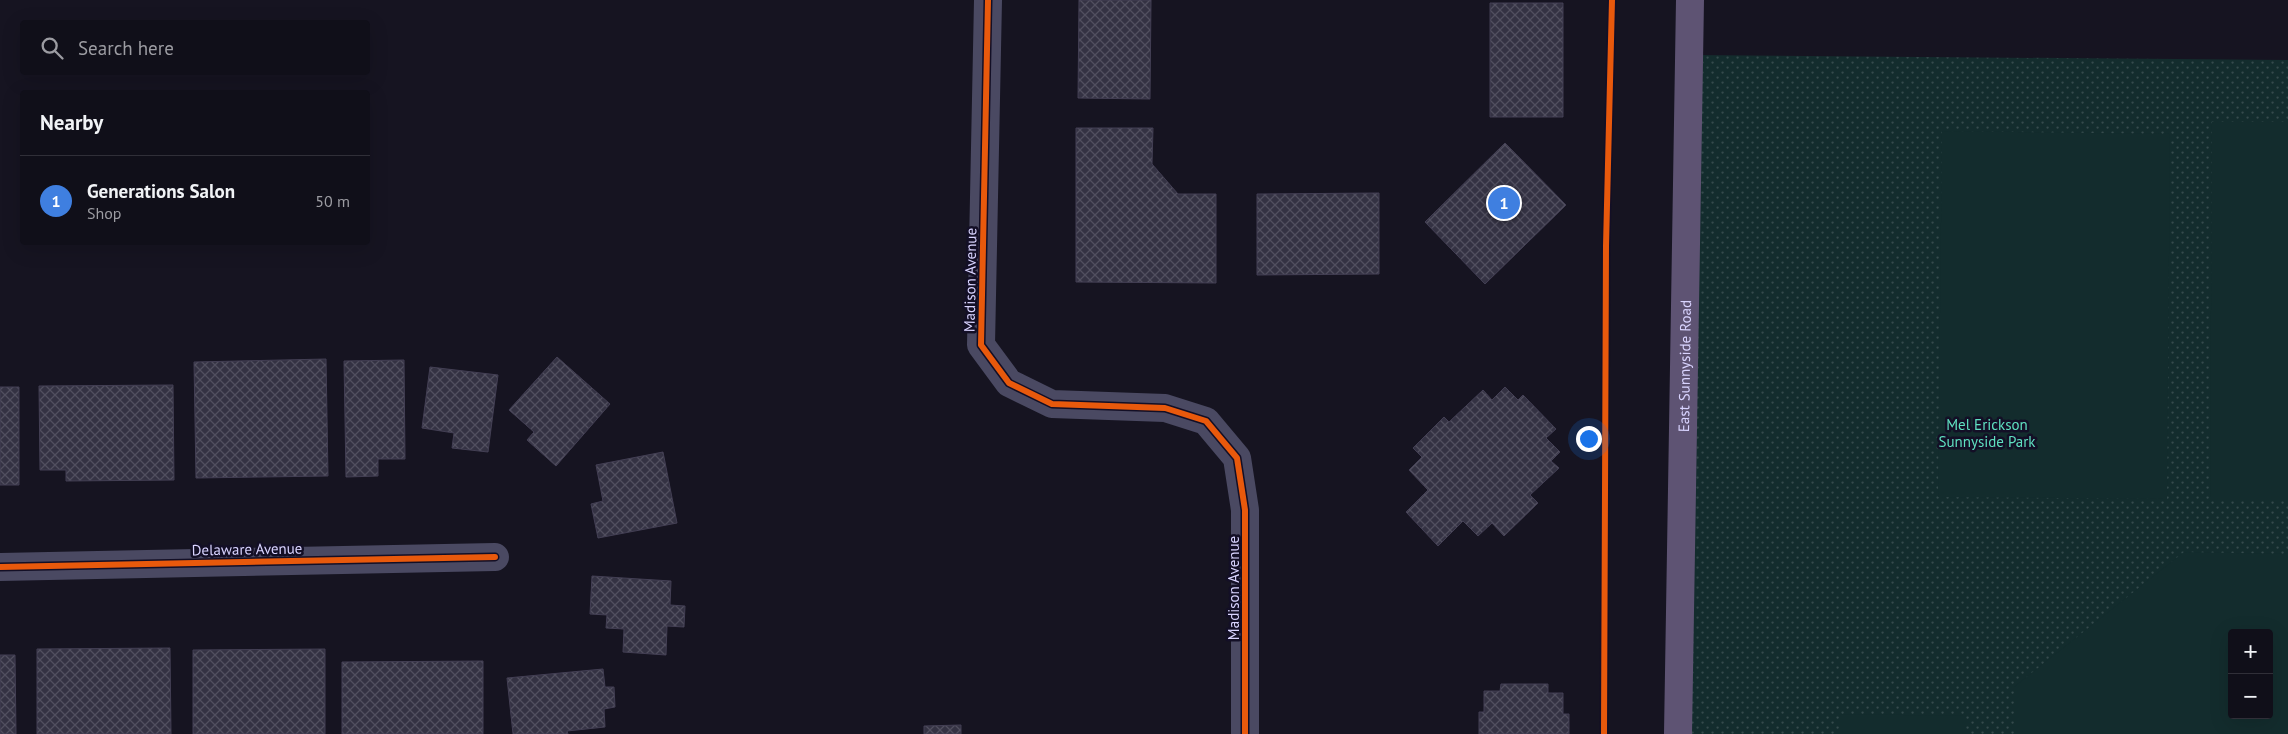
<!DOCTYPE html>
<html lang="en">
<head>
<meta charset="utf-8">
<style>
	body { margin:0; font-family:"PT Sans",sans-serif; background:#191822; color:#f1f3f6 }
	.controls { position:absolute; right:15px; bottom:15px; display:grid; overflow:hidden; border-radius:5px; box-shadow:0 5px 20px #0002 }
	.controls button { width:45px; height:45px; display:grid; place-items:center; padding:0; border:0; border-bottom:1px solid #302f38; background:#100f19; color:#f1f3f6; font:25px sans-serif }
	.you { position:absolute; left:1588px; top:438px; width:18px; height:18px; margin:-12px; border:4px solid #fff; border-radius:50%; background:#1a73e8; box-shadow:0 0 0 8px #1a73e833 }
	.badge { display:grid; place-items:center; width:32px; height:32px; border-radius:50%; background:#db2777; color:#fff; font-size:16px; font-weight:700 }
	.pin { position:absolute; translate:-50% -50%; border:2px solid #fff; box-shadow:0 1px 5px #0006 }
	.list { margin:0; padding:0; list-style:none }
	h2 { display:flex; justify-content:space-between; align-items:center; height:65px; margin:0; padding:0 20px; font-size:21px }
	h2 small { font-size:16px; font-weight:400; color:#9c9ca2 }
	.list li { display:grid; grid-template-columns:32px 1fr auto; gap:15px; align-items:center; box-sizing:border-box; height:90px; padding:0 20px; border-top:1px solid #302f38 }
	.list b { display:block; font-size:19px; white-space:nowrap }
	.list p { margin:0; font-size:16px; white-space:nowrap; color:#9c9ca2 }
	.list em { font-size:16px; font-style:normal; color:#9c9ca2 }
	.icon { flex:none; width:28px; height:28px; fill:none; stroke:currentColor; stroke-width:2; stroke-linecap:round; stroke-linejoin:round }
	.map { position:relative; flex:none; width:2288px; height:734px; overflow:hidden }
	.search { position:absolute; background:#100f19; box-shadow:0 5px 20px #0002; left:20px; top:20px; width:350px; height:55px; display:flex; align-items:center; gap:12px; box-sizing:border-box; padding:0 18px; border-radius:5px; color:#9c9ca2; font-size:19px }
	.panel { position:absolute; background:#100f19; box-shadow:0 5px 20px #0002; left:20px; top:90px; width:350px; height:155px; border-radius:5px }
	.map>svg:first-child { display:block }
	.park { fill:url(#park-dots); fill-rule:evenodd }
	.garden { fill:#132c2d; fill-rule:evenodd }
	.building { fill:url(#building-cross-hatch); stroke:#433f54 }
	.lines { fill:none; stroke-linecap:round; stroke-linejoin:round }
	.minor { stroke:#4a4962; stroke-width:28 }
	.primary { stroke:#5e5373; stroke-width:28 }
	.cycleway-casing { stroke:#130f26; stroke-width:9 }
	.cycleway { stroke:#e8590c; stroke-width:6 }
	.labels { text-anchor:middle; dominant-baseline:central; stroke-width:5; stroke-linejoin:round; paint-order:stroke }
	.street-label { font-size:15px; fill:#d9d4ff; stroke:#130f26 }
	.park-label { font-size:15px; fill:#5fe0c0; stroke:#130f26 }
</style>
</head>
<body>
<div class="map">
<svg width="2288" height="734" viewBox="0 0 2288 734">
	<defs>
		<pattern id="park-dots" width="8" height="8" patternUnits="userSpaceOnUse" patternTransform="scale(1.25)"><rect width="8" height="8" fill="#132c2d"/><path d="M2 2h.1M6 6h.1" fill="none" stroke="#354a4c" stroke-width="1.8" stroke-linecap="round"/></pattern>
		<pattern id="building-cross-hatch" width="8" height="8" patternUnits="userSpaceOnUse" patternTransform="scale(1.25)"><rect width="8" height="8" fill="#343243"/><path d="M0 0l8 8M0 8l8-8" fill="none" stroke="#514f5f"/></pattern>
	</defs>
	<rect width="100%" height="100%" fill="#161421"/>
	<path class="park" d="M 1690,55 L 2288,60 L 2288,734 L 1681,734 ZM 2232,633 L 2269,633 L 2269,715 L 2232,715 Z"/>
	<path class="garden" d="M 2212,122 L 2288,122 L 2288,501 L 2210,501 Z
		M 1942,131 L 2170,134 L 2167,499 L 1938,497 Z
		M 2184,552 L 2288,554 L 2288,734 L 2014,734 L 2014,687 ZM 2232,633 L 2269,633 L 2269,715 L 2232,715 Z
		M 1841,714 L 1964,716 L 1964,734 L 1841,734 Z"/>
	<path class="building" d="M 1079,0 L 1151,0 L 1150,99 L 1078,98 Z
		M 1490,3 L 1563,3 L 1563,117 L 1490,117 Z
		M 1076,128 L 1153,128 L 1152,164 L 1178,194 L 1216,194 L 1216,283 L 1076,282 Z
		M 1505,143 L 1566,205 L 1485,284 L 1425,222 Z
		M 1379,193 L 1379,274 L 1257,275 L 1257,194 Z
		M 557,357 L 610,404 L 556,466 L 527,440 L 534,432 L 509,410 Z
		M 326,359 L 328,476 L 196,478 L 194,362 Z
		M 404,360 L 405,459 L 378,459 L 378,476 L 346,477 L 344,361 Z
		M 430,367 L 498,375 L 488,452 L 452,448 L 454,433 L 422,428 Z
		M 173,385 L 174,480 L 66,481 L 66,470 L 40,470 L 39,386 Z
		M 0,387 L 19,387 L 19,485 L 0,485 Z
		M 1505,387 L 1518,400 L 1523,395 L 1556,429 L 1546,438 L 1560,452 L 1551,461 L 1559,468 L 1530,495 L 1538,503 L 1504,536 L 1492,523 L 1478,536 L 1463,521 L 1438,546 L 1406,512 L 1428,490 L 1409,470 L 1422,457 L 1413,448 L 1444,417 L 1449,422 L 1483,390 L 1492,400 Z
		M 663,452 L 677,523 L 598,538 L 591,504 L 603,501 L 596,465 Z
		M 592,576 L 671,581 L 670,605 L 685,606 L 684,627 L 667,626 L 666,655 L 623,652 L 624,629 L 606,628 L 607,615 L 590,614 Z
		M 170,648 L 171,734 L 37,734 L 37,649 Z
		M 325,649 L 325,734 L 193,734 L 193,650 Z
		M 0,655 L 15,655 L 16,734 L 0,734 Z
		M 483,661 L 483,734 L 342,734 L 342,662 Z
		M 603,669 L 605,687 L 614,687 L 615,707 L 604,709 L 605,727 L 567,731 L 568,734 L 513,734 L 507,678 Z
		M 1501,684 L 1548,684 L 1548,693 L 1563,693 L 1563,714 L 1569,714 L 1569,734 L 1479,734 L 1479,712 L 1484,712 L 1484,691 L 1500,691 Z
		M 961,725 L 961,734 L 924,734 L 924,726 Z"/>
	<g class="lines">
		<path class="minor" d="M 988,0 L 981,345 L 1009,383 L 1052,404 L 1165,408 L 1206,421 L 1237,458 L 1245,510 L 1245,734
			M 0,567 L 495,557"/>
		<path class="primary" id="s1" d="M 1678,734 L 1690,0"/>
		<defs>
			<path id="cycleway" d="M 988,0 L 981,345 L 1009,383 L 1052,404 L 1165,408 L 1206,421 L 1237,458 L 1245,510 L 1245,734
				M 0,567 L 495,557
				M 1604,734 L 1606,246 L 1612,0"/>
		</defs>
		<use href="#cycleway" class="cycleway-casing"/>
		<use href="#cycleway" class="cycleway"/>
	</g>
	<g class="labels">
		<g class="street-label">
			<text transform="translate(970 280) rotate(-89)">Madison Avenue</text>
			<text stroke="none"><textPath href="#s1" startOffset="368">East Sunnyside Road</textPath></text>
			<text transform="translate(247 549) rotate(-1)">Delaware Avenue</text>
			<text transform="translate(1233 588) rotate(-90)">Madison Avenue</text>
		</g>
		<g class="park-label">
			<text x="1987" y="424">Mel Erickson<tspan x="1987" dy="17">Sunnyside Park</tspan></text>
		</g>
	</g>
</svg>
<div class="controls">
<button>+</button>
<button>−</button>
</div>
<div class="you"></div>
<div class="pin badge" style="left:1504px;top:203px;background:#3f7fe0">1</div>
<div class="search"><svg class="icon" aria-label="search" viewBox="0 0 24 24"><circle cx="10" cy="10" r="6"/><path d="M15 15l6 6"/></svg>Search here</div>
<section class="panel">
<h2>Nearby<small></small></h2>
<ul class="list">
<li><span class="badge" style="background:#3f7fe0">1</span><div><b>Generations Salon</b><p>Shop</p></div><em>50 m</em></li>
</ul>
</section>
</div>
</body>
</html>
